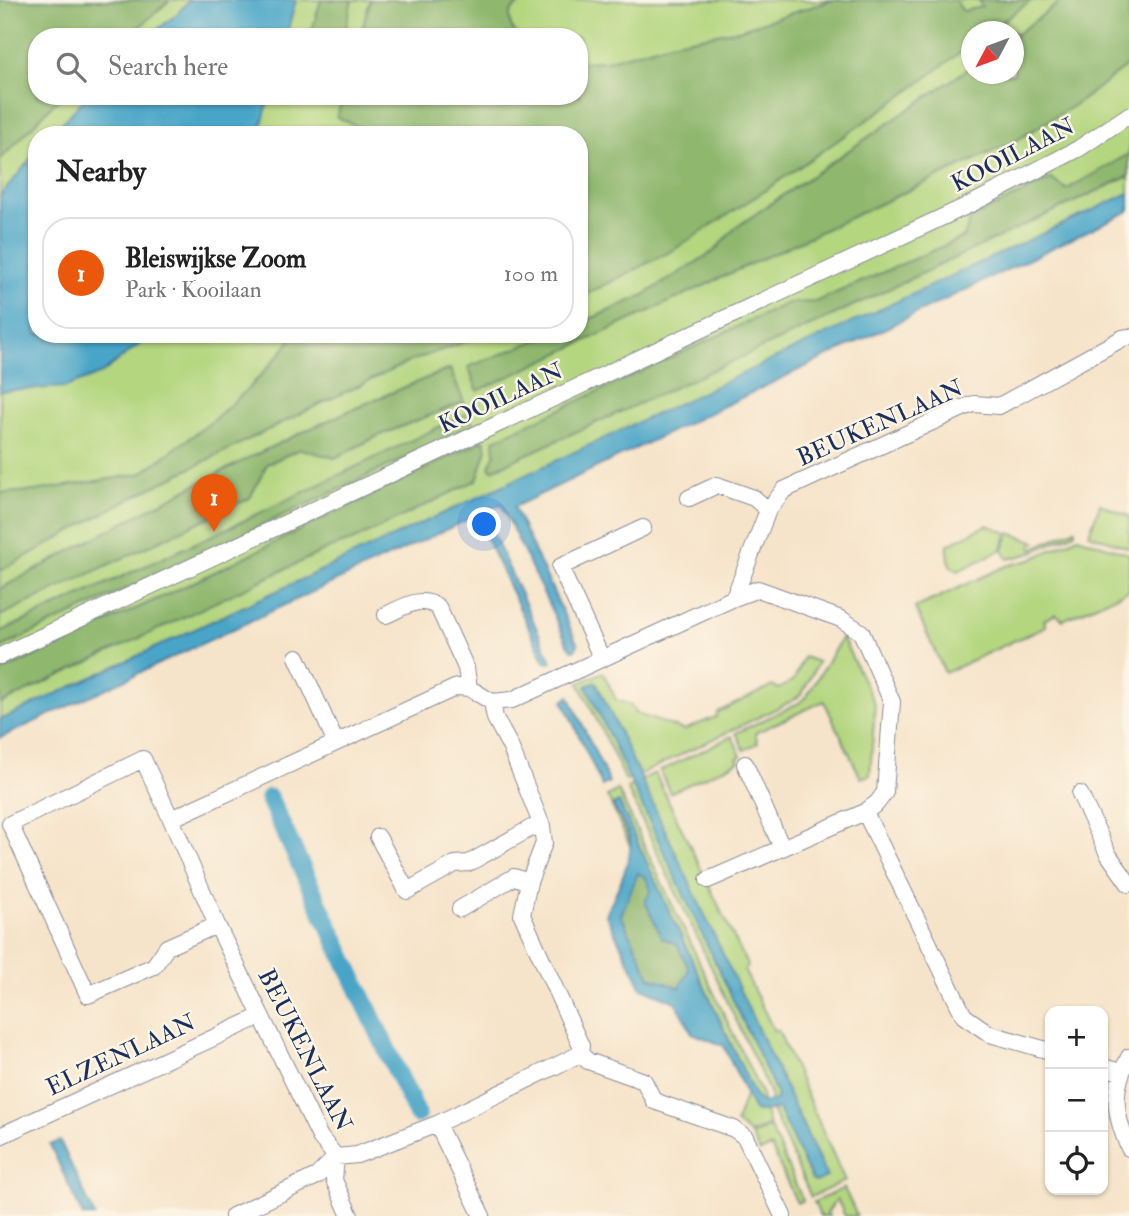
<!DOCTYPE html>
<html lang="en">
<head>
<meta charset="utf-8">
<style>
	body { margin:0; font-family:"IM FELL Double Pica",serif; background:#f6f6f6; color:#222 }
	.controls { position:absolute; right:21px; bottom:21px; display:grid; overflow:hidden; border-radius:14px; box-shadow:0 2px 5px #0004 }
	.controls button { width:63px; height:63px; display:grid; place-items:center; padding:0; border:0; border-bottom:2px solid #e0e0e0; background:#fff; color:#222; font:35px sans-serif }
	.compass { position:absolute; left:961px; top:21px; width:63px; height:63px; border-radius:50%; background:#fff; box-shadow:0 2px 5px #0004; rotate:229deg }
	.you { position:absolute; left:485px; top:525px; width:24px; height:24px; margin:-18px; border:5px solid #fff; border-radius:50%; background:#1a73e8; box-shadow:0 0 0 10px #1a73e833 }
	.badge { display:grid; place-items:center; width:46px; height:46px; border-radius:50%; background:#ea580c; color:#fff; font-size:23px; font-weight:700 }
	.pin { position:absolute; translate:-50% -58px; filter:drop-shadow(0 2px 4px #0008) }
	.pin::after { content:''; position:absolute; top:37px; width:24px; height:21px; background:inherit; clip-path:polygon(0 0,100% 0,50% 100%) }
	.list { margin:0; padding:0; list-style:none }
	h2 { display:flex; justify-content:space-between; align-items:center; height:91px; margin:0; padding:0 28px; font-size:30px }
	h2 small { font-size:23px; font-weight:400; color:#767676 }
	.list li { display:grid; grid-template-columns:46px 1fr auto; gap:21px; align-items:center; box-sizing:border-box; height:112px; margin:0 14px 14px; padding:0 14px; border:2px solid #e0e0e0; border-radius:28px }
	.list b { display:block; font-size:26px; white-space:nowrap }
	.list p { margin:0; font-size:23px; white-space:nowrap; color:#767676 }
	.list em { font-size:23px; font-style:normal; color:#767676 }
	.icon { flex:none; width:38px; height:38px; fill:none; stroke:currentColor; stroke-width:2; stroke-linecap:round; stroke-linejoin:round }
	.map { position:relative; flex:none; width:1129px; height:1216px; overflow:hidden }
	.search { position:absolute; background:#fff; box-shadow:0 2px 5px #0004; left:28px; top:28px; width:560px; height:77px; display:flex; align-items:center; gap:18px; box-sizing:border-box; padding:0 24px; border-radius:28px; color:#767676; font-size:26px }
	.panel { position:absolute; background:#fff; box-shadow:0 2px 5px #0004; left:28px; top:126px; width:560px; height:217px; border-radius:28px }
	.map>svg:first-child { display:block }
	.green { fill:#b4d67f; stroke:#68826e; stroke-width:2; fill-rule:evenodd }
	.forest { fill:#8fb76e; stroke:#557366; stroke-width:2 }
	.water { fill:#4aa5c8; stroke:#326a93; stroke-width:2; fill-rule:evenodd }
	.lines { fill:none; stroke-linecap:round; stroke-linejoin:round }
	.canal { stroke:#4aa5c8; stroke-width:19 }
	.street-casing { stroke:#888a94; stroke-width:18 }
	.street { stroke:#fff; stroke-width:16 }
	.labels { text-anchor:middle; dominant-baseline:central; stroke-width:5; stroke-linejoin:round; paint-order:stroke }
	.street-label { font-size:24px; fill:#1b2f5e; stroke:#fcf5e5 }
</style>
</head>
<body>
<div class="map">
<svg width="1129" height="1216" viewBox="0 0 1129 1216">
	<rect width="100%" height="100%" fill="#fcf5e5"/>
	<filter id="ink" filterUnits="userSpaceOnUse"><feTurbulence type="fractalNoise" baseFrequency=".0143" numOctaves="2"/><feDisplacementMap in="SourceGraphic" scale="14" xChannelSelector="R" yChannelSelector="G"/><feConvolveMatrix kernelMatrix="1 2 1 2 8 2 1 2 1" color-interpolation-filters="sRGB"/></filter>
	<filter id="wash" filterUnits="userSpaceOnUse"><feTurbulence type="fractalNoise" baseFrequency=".00686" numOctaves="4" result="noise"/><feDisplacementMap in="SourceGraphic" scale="28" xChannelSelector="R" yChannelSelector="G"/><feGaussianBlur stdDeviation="1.57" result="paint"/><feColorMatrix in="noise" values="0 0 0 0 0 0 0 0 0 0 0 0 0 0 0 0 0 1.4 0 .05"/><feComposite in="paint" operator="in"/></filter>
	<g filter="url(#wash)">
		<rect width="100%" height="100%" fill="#f6e4ca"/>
		<path class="green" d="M 0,0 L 1129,0 L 1129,209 L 0,731 ZM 972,32 L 1014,32 L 1014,74 L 972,74 ZM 37,37 L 579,37 L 579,96 L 37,96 ZM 37,135 L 579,135 L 579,334 L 37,334 Z
			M 1100,504 L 1129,516 L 1129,548 L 1089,534 Z
			M 987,525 L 1008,533 L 1001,550 L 958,571 L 950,566 L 947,545 Z
			M 1075,529 L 1075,533 L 1028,554 L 1008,559 L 1003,550 L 1010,533 L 1036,542 L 1031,545 L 1032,549 Z
			M 1078,537 L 1129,554 L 1129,590 L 1063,620 L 1056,614 L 1044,620 L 1046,626 L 945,673 L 915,608 L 1006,566 L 1030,560 Z
			M 842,637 L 875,705 L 870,775 L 861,778 L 824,701 L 755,733 L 758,743 L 744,750 L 736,733 L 799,703 L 807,696 Z
			M 804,657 L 818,662 L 802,694 L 792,701 L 639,775 L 596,682 L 587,686 L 630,779 L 626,781 L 579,683 L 603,672 L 616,700 L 631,705 L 631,707 L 635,709 L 634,713 L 684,730 L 716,717 L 718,712 L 772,686 L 779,689 L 794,680 Z
			M 732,736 L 741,756 L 737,758 L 739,761 L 670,793 L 660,771 Z
			M 655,773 L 748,967 L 744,970 L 774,1031 L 778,1030 L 845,1181 L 811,1197 L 772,1110 L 778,1109 L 812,1180 L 816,1182 L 827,1176 L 641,780 Z
			M 633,784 L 776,1092 L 776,1100 L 771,1102 L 770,1094 L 754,1058 L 627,788 Z
			M 618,790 L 763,1097 L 763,1103 L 755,1096 L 619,803 L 614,806 L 629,837 L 631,848 L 607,796 Z
			M 746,1093 L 756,1112 L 765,1111 L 769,1125 L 750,1134 L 736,1123 Z
			M 770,1127 L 803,1201 L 797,1203 L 771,1147 L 760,1152 L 751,1136 Z
			M 844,1188 L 857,1216 L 845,1216 L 837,1199 L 827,1213 L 829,1216 L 820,1216 L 814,1202 Z"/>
		<path class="forest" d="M 0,0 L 170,0 L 128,37 L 37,37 L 37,96 L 61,96 L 0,160 Z
			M 321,0 L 352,0 L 344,37 L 310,37 Z
			M 370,0 L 526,0 C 507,9 504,21 519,37 L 360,37 Z
			M 833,0 L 955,0 L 963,11 L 982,7 L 979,0 L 1032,0 L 989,31 L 972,32 L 971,44 L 909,91 L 766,190 L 672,251 L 579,298 L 579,135 L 376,135 L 337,117 L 343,96 L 579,96 L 579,62 L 605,61 L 674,42 L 738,30 Z
			M 1063,0 L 1129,0 L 1129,64 L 1081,101 L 1017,140 L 478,391 L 468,367 L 552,334 L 579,334 L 579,324 L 642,296 L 714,251 L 735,228 L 971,67 L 972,74 L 1014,74 L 1014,36 Z
			M 1129,154 L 1129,176 L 810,326 L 492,470 L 489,467 L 495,453 L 494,440 L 788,303 L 815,302 L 964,237 L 970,219 L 1051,179 L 1067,189 Z
			M 294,334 L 487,334 L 411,361 L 320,404 L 131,498 L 0,571 L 0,493 L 34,491 L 140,474 L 210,423 L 251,386 L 286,347 Z
			M 450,369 L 464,402 L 378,436 L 335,458 L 300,449 L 267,464 L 250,498 L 0,616 L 0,589 C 147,509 294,429 450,369 Z
			M 468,413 L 474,426 L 0,648 L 0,632 L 222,531 Z
			M 484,440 L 487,449 L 477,480 L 352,541 L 330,548 L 0,704 L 0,672 L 198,580 Z
			M 638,872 L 646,878 L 689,969 L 680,989 L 650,977 L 621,915 Z"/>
		<path class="water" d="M 189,0 L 296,0 L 286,37 L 148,37 L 178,13 Z
			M 87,96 L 270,96 L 259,135 L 51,135 Z
			M 37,151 L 37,334 L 153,334 L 102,373 L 66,387 L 0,391 L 0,196 Z
			M 1129,193 L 1129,211 L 514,507 L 578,645 L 575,650 L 572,650 L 567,643 L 501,504 L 483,512 L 552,662 L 550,663 L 545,662 L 478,521 L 471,518 L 0,738 L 0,720 Z
			M 596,682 L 827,1177 L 816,1182 L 812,1180 L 778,1109 L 756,1112 L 753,1109 L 724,1046 L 692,1033 L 676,1002 L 642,988 L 606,915 C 614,895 636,855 629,836 C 625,825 618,815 613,805 L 619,802 L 755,1096 L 763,1103 L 776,1100 L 776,1092 L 586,686 ZM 638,873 L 646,878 L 651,890 L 645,902 L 662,938 L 677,944 L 689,969 L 680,988 L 650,977 L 621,915 Z
			M 569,696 L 609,782 L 602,786 L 563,701 Z
			M 60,1141 L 95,1216 L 83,1216 L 50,1145 Z"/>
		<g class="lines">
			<path class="canal" d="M 269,798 L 417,1114"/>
		</g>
	</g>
	<g filter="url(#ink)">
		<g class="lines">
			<defs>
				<path id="street" d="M 689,498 L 717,485 L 754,498 L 768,510
					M 734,598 L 758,589 L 841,619 L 861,632 L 892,702 L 885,792 L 877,803 L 865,812 L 964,1016 L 990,1034 L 1050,1051
					M 386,615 C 404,607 420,595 438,607 L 466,668 L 469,688
					M 0,656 L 975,202 L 1078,149 L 1129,115
					M 297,657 L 336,743
					M 602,659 L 560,567 L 643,528
					M 492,702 L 495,718 L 510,746 L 542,826 L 544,843 L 529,882 L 522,915 L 581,1046 L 580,1054
					M 1080,794 L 1108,854 L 1129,884
					M 171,819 L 143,759 L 10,824 L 88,995 L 154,966 L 167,947 L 217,925
					M 378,837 L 407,891 L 455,864 L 469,863 L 531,828 L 542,826
					M 782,848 L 865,812
					M 708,880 L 782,848 L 745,764
					M 460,909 L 514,877 L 529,882
					M 1129,1057 C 1111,1090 1114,1114 1129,1148
					M 1103,1067 L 1120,1072
					M 437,1124 L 580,1054 L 588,1061 L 644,1081 L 654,1101 L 734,1129 L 745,1137 L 783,1216
					M 0,1136 L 261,1016
					M 336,1157 L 334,1180 L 350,1216
					M 233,1216 L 317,1176 L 336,1157
					M 482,1216 L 437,1124 L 357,1155 L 336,1157 L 320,1137 L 217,925 L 171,819 L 457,687 L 469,688 L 492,702 L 512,700 L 734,598 L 768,510 L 784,490 L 965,407 L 974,404 L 999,406 L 1123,338 L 1129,337"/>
			</defs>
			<use href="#street" class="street-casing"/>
			<use href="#street" class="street"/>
		</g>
	</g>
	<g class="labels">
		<g class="street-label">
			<text transform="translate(1013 155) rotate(-27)">KOOILAAN</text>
			<text transform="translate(501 398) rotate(-25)">KOOILAAN</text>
			<text transform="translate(880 423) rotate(-24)">BEUKENLAAN</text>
			<text transform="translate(305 1050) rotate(63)">BEUKENLAAN</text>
			<text transform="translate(121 1055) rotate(-25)">ELZENLAAN</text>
		</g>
	</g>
</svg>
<div class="controls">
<button>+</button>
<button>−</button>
<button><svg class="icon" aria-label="locate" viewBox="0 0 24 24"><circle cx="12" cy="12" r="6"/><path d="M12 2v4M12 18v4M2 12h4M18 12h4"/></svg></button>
</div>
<svg class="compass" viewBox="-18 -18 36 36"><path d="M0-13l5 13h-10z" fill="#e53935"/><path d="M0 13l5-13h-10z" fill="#767676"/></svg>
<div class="you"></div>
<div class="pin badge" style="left:214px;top:532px">1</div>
<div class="search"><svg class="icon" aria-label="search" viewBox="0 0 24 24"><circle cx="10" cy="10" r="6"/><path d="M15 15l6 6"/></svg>Search here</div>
<section class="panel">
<h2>Nearby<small></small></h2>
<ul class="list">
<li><span class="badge">1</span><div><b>Bleiswijkse Zoom</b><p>Park · Kooilaan</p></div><em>100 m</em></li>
</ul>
</section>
</div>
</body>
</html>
